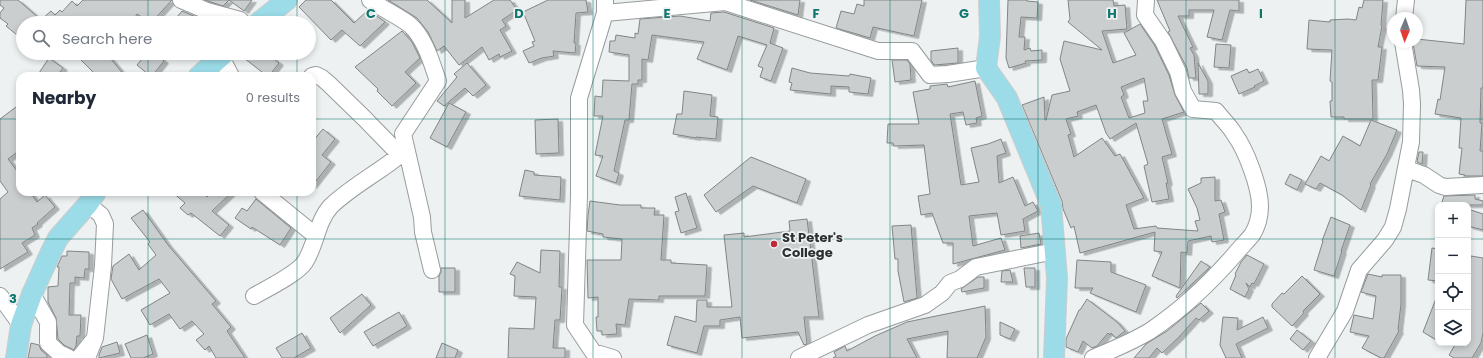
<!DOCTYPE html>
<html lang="en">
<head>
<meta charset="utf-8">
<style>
	body { margin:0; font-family:Poppins,sans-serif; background:#f2f2f3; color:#1f2937 }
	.controls { position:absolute; right:12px; bottom:12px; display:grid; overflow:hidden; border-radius:8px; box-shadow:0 2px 6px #0003 }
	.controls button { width:36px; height:36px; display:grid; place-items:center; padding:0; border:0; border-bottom:1px solid #e0e1e3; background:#fff; color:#1f2937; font:20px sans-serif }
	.compass { position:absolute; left:1387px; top:12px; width:36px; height:36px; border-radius:50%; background:#fff; box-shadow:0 2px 6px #0003; rotate:182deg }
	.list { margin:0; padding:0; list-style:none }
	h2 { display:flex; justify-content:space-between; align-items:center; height:52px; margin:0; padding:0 16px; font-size:17px }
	h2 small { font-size:13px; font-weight:400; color:#747a83 }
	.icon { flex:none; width:22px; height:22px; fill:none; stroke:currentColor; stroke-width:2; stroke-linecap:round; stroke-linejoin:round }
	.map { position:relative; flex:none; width:1483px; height:358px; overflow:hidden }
	.search { position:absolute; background:#fff; box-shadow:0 2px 6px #0003; left:16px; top:16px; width:300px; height:44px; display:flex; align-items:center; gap:10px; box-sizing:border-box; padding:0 14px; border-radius:22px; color:#747a83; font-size:15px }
	.panel { position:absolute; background:#fff; box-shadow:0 2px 6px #0003; left:16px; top:72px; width:300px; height:124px; border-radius:12px }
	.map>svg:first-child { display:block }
	.building { fill:#cacecf; stroke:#818586; fill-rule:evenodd; filter:url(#shadow) }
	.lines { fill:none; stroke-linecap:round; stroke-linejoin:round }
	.minor-casing { stroke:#979c9d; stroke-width:18 }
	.major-casing { stroke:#cdcdcd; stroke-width:22 }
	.minor { stroke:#fff; stroke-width:16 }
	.major { stroke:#9bdce8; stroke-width:20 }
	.grid { fill:none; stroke:#0f766e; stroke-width:1; stroke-opacity:0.55 }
	.poi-dot { fill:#bd2c3a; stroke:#edf1f2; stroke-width:1.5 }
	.labels { text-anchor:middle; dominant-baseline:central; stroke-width:3.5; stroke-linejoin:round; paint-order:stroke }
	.poi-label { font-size:13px; font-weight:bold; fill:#2d2f2f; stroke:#edf1f2; text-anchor:start }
	.grid-label { font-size:13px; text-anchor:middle; font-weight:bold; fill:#0f766e; stroke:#edf1f2; stroke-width:3.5; stroke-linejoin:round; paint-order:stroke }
</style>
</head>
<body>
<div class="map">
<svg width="1483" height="358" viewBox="0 0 1483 358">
	<defs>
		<filter id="shadow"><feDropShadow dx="4.5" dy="2.5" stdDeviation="0" flood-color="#0004"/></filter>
	</defs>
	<rect width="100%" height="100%" fill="#edf1f2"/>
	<path class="building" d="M 0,0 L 18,0 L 41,20 L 51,11 L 55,15 L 60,10 L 62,12 L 72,1 L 77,6 L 83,0 L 172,0 L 151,23 L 137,14 L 132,23 L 23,23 L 23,40 L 6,26 L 8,24 L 0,18 L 0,13 L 4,8 L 0,5 Z
		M 205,0 L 252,0 L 244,11 L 229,0 L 223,6 Z
		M 306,0 L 331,0 L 354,23 L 368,10 L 385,22 L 360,46 L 342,30 L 331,40 L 299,7 Z
		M 388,0 L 427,0 L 452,23 L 452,0 L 465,0 L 465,18 L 494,0 L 510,0 L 517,10 L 502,20 L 506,26 L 500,30 L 512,51 L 500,57 L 499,54 L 489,60 L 482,47 L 459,65 L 444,46 L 437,51 L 428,32 L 417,18 Z
		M 548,0 L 586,0 L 588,12 L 576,13 L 574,43 L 576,43 L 575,53 L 553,51 L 554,56 L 542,58 L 529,63 L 523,51 L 534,46 L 532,42 L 535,41 L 523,12 Z
		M 750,0 L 800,0 L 798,15 Z
		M 864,0 L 922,0 L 914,36 L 873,27 L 870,38 L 836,28 L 841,11 L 854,14 L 857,4 L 864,6 Z
		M 1008,0 L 1027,0 L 1027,1 L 1038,2 L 1037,18 L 1021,17 L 1019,37 L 1025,37 L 1024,50 L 1030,48 L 1031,51 L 1042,50 L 1042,60 L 1025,61 L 1026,63 L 1009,68 L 1006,58 Z
		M 1068,0 L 1113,0 L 1114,6 L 1125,5 L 1127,29 L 1102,31 L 1113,63 L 1136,55 L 1124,33 L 1140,24 L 1155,46 L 1169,75 L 1175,95 L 1184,112 L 1162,119 L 1172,154 L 1162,157 L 1168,183 L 1166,183 L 1169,199 L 1152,202 L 1144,166 L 1148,164 L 1136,123 L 1110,139 L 1106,133 L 1096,105 L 1077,112 L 1078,116 L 1066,119 L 1071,134 L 1068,135 L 1074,157 L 1102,138 L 1115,156 L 1120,154 L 1144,198 L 1126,205 L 1134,229 L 1156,226 L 1157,228 L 1198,231 L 1195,221 L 1200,220 L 1197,208 L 1188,189 L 1201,183 L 1201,178 L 1215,177 L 1215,201 L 1221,200 L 1225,212 L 1219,214 L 1224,240 L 1212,242 L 1211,236 L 1188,241 L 1187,253 L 1181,252 L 1180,288 L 1152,276 L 1162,252 L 1154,251 L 1155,232 L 1080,253 L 1074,226 L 1071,228 L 1063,209 L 1062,201 L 1022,105 L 1044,97 L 1045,120 L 1046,120 L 1052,95 L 1070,91 L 1060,59 L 1064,41 L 1102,50 L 1068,22 L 1070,19 ZM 1144,78 L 1148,101 L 1143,101 L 1145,113 L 1129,118 L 1121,97 L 1124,95 L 1121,87 Z
		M 1157,0 L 1239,0 L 1239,11 L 1230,10 L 1222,40 L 1207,37 L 1214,10 L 1189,10 L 1189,16 L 1178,16 L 1193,47 L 1190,48 L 1194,55 L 1196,78 L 1189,78 L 1187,68 L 1168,32 L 1170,31 Z
		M 1364,0 L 1383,0 L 1381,25 L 1382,26 L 1378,47 L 1382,47 L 1378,80 L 1372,80 L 1373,119 L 1344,119 L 1344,117 L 1331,117 L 1330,101 L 1332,101 L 1332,82 L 1330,81 L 1332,50 L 1307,49 L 1309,20 L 1330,22 L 1330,20 L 1348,19 L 1356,20 L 1359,7 L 1362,8 Z
		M 1466,0 L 1483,0 L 1483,88 L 1481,88 L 1480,123 L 1482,123 L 1480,151 L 1483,151 L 1483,176 L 1465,176 L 1465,175 L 1459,174 L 1462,148 L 1459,148 L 1461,118 L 1435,114 L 1438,99 L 1440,100 L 1445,67 L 1417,66 L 1413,43 L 1417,43 L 1417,39 L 1464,44 Z
		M 182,11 L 203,20 L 208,21 L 206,23 L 172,23 Z
		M 724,12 L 774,28 L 770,43 L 783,48 L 771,81 L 760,77 L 763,68 L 758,66 L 767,45 L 738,36 L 727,70 L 697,59 L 704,42 L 652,35 L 648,60 L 642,59 L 642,80 L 638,80 L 638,84 L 632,84 L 629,120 L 625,120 L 614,171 L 619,173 L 616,183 L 596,176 L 603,156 L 595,155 L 603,116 L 594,116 L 595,96 L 602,97 L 603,80 L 629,81 L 629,55 L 609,52 L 610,41 L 615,41 L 616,35 L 635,38 L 635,33 L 638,34 L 640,19 L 680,16 L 710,21 L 711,13 Z
		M 402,31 L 412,42 L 420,58 L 405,72 L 416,83 L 392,106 L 377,91 L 378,89 L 355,67 Z
		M 1216,44 L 1231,45 L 1229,68 L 1214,67 Z
		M 958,48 L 958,63 L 934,65 L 931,60 L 931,51 Z
		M 74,53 L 106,53 L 125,76 L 97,76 Z
		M 147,53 L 153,58 L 156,54 L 164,61 L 152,76 L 150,76 L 137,65 Z
		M 248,53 L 266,53 L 279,63 L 269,76 L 267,76 L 244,58 Z
		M 49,58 L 63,68 L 57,76 L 37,76 Z
		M 892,60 L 907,60 L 910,64 L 911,80 L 895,82 Z
		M 467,63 L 486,85 L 473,96 L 465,88 L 444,106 L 437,101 L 457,77 L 454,74 Z
		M 1198,63 L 1208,81 L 1208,94 L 1199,94 Z
		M 792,68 L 810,73 L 849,76 L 850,74 L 871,78 L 868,94 L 849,92 L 849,87 L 831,86 L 831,94 L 790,90 L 792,83 L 789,82 Z
		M 1247,69 L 1249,73 L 1258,69 L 1264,81 L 1254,86 L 1255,87 L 1239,94 L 1231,76 Z
		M 975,81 L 982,116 L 976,118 L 977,123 L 966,125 L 963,112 L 950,114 L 961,185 L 979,182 L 971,148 L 988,144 L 1001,139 L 1006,153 L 997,156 L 999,183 L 1013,177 L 1025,206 L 1033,202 L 1038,211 L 1023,219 L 1025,231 L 1001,235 L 997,213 L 969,216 L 973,246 L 1001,238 L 1005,250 L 953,264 L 953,243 L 943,243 L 932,213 L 921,215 L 918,196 L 930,194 L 924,145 L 894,146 L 893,143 L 887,143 L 888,124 L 919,124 L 913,92 L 930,89 L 930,86 L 947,84 L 948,87 Z
		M 684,91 L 712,95 L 710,116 L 718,117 L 716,139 L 696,137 L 696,138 L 673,134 L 677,114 L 682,114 Z
		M 449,103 L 466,112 L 447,147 L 430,138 Z
		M 20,104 L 20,150 L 8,159 L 20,175 L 20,192 L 30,192 L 37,202 L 45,195 L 55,207 L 37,223 L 38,224 L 32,228 L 35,235 L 22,243 L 28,252 L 0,269 L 0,199 L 8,192 L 0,181 L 0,119 Z
		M 558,119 L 559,153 L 536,154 L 535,120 Z
		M 1371,120 L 1397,130 L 1387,154 L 1370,184 L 1371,185 L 1361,210 L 1342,195 L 1320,183 L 1316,189 L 1305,184 L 1321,156 L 1329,161 L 1343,136 L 1360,146 Z
		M 323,129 L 335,139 L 322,155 L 331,162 L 312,186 L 312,142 Z
		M 1419,152 L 1423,152 L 1422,164 L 1417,162 Z
		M 751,157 L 806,179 L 797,203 L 753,186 L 716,212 L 704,195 Z
		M 525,170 L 534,172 L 534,175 L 561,177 L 560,200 L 519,196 Z
		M 1290,174 L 1302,180 L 1297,190 L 1285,184 Z
		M 172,192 L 202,192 L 207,197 L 212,192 L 232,192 L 212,211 L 229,225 L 220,236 L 191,213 L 188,215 L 180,208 L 185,203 Z
		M 686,193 L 697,228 L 681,233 L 675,212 L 679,211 L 675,197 Z
		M 1475,195 L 1475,199 L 1483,201 L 1483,205 L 1441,205 L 1444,196 Z
		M 256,199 L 291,228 L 280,245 L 252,227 L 251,229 L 235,218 L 242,208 L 247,211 Z
		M 590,201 L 620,205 L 641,205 L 641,208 L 655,208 L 654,215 L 664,215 L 661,260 L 671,260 L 671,263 L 707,265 L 705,296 L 659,296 L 659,300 L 629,299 L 625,325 L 616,324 L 617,334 L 602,335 L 602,331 L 597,331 L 596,317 L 598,317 L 598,297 L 588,298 L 587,260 L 621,260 L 622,239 L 603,237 L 603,234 L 587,231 L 588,215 Z
		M 1468,209 L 1483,214 L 1483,230 L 1468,226 Z
		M 143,210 L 168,245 L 216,301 L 212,304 L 231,327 L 227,331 L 245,358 L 216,358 L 209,346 L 205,350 L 196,340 L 204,334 L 192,321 L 180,329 L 169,314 L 150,325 L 141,310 L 170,293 L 159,279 L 122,299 L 111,279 L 113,266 L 129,254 L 139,270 L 156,255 L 148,244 L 150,242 L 131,218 Z
		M 1331,217 L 1350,225 L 1341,251 L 1342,251 L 1334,276 L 1314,270 L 1323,241 L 1322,241 Z
		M 807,219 L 819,317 L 804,317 L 807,344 L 804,345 L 798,332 L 742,338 L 740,317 L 720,320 L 720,326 L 704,326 L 697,353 L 667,345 L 675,316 L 696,322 L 697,300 L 707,300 L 707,307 L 732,307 L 724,235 L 744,233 L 744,237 L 790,231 L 789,221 Z
		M 911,225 L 917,298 L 904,302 L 898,271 L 898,259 L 895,259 L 892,226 Z
		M 1039,233 L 1041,244 L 1021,248 L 1020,236 Z
		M 1432,248 L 1438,249 L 1438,281 L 1428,280 Z
		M 541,250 L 560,251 L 559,287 L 562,287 L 560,320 L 555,320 L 553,348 L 565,348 L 565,358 L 508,358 L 509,328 L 534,329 L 536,297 L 514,296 L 515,276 L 510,274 L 517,262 L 540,273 Z
		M 67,251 L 89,252 L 89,269 L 85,269 L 84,278 L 75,277 L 75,283 L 70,283 L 69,315 L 81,315 L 80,336 L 77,336 L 76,346 L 74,350 L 64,345 L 58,339 L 56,318 L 48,302 L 48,287 L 58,286 L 59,267 L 57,267 L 62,256 L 67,256 Z
		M 1247,255 L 1264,264 L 1254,284 L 1252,283 L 1250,287 L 1246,283 L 1249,289 L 1245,297 L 1230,289 L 1236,275 L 1235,274 L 1241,262 Z
		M 1471,256 L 1483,258 L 1483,333 L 1481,343 L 1472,358 L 1454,358 L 1449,355 L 1456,343 L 1468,343 L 1468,278 Z
		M 1077,260 L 1111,262 L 1111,272 L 1146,285 L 1136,312 L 1090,293 L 1093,288 L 1075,288 Z
		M 1201,261 L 1210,267 L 1177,298 L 1176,296 Z
		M 441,268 L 455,268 L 455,292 L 439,292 L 439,276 L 441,272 Z
		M 1024,268 L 1035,268 L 1035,287 L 1026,287 Z
		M 1010,270 L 1013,282 L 1001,282 L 1002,271 Z
		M 1368,274 L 1382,277 L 1382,275 L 1401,275 L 1401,304 L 1398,330 L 1399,331 L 1384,358 L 1381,358 L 1362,348 L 1369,336 L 1350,332 L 1354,315 L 1373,319 L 1376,296 L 1361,292 Z
		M 1302,276 L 1320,294 L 1303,311 L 1304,313 L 1292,326 L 1272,307 L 1272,304 L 1282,293 L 1284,294 Z
		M 978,277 L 984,277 L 984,288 L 962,292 L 961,289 Z
		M 362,294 L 371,305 L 340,333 L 330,318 Z
		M 1437,296 L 1438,296 L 1438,341 L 1423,332 Z
		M 1087,299 L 1117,322 L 1125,331 L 1116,338 L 1111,333 L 1110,335 L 1108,333 L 1097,346 L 1092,348 L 1083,341 L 1078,352 L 1066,347 L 1066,339 L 1079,310 L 1080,310 Z
		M 1201,303 L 1209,311 L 1199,320 L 1196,318 L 1178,338 L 1162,353 L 1157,348 L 1149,358 L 1134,358 L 1146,344 L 1167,331 Z
		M 985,306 L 986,337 L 977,358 L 947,358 L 948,331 L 907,339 L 917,358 L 833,358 L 836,356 L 834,352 L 845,346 L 847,351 L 875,336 L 907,322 Z
		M 399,312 L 407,326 L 373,346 L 364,332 Z
		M 1223,317 L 1238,318 L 1237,330 L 1263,317 L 1268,328 L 1236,344 L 1242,358 L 1226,358 L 1220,345 Z
		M 1000,322 L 1015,329 L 1010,339 L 1000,335 Z
		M 1297,330 L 1311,341 L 1303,350 L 1290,339 Z
		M 302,333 L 311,348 L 294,358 L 282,358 L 276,348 Z
		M 147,335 L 153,354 L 143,358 L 131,358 L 125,344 Z
		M 117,342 L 120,353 L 99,358 L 99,355 L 102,347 Z
		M 31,343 L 39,345 L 41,350 L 47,355 L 47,358 L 28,358 Z
		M 442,343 L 458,350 L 455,358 L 436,358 Z"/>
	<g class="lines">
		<defs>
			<path id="minor" d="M 181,0 L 207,11 L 240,20 L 243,23
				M 370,0 C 381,8 400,17 410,25 C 425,38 432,64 438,81 L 403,134 L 422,217 L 423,232 L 432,270
				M 605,0 L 605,13 L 579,98 L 579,195 L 575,325 L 593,352 L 613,358
				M 605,13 L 725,2 L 878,51 L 912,51 L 930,75 L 948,74 L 986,68
				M 1404,18 L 1406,0
				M 221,57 L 231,76
				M 1407,169 L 1424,175 L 1439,185 L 1445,187 L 1483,185
				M 262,192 L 316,236
				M 88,204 L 101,215 L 105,224 L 103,266 L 95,338
				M 32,294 L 48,322 L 48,343 L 59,353 L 69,358
				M 0,296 L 21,325
				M 254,296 C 268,288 297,274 305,262 C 316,245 317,221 331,206 C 352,186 378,173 400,155 L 364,118 L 329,84 L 322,78 L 316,75 L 312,76
				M 79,358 L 95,338 L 87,358
				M 799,358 L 868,325 L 925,305 L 942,293 L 950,283 L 960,279 L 976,267 L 1055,251
				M 1093,358 C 1112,350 1132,342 1150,331 C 1181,310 1212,281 1236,253 C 1241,247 1247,241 1252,235 C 1257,227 1260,216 1260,206 C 1260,187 1246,150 1235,135 C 1230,126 1222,119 1216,111 L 1193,109 L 1183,91 L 1178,72 L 1163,41 L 1145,15 L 1146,0
				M 1317,358 L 1345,311 L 1359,270 L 1385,240 L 1393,227 L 1398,209 L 1411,142 L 1412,104 L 1411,90 L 1403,42"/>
			<path id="major" d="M 989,0 L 990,36 L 986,68 L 1007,98 L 1051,205 L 1057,278 L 1054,358
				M 258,23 L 287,0
				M 199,76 L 225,53
				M 16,358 L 21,325 L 32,294 L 50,254 L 58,238 L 88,204 L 96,192"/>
		</defs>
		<use href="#minor" class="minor-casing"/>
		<use href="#major" class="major-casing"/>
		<use href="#minor" class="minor"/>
		<use href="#major" class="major"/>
	</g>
	<path class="grid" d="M 148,0 L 148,23M 297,0 L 297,23M 445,0 L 445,358M 593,0 L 593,358M 742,0 L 742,358M 890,0 L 890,358M 1038,0 L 1038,358M 1186,0 L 1186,358M 1335,0 L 1335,358M 148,53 L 148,76M 297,53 L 297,76M 0,119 L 20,119M 312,119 L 1483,119M 148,192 L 148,358M 297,192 L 297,358M 0,239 L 1438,239M 1468,239 L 1483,239"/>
	<circle class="poi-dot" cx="774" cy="244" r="4"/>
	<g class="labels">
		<g class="poi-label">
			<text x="782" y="237">St Peter's<tspan x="782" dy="15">College</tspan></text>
		</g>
	</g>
	<g class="grid-label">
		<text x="371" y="18">C</text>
		<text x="519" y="18">D</text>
		<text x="667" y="18">E</text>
		<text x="816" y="18">F</text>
		<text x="964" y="18">G</text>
		<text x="1112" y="18">H</text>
		<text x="1261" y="18">I</text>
		<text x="13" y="303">3</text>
	</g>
</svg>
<div class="controls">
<button>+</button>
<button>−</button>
<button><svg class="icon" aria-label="locate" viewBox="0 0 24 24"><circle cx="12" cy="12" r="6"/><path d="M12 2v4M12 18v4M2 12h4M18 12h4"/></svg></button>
<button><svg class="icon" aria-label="layers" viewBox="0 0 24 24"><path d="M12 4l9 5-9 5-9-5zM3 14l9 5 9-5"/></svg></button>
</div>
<svg class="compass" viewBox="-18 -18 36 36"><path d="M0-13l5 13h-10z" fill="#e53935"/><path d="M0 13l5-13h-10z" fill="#747a83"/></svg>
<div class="search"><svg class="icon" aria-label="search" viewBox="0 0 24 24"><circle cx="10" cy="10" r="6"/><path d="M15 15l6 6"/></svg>Search here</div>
<section class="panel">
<h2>Nearby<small>0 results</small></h2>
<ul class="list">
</ul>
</section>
</div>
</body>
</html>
